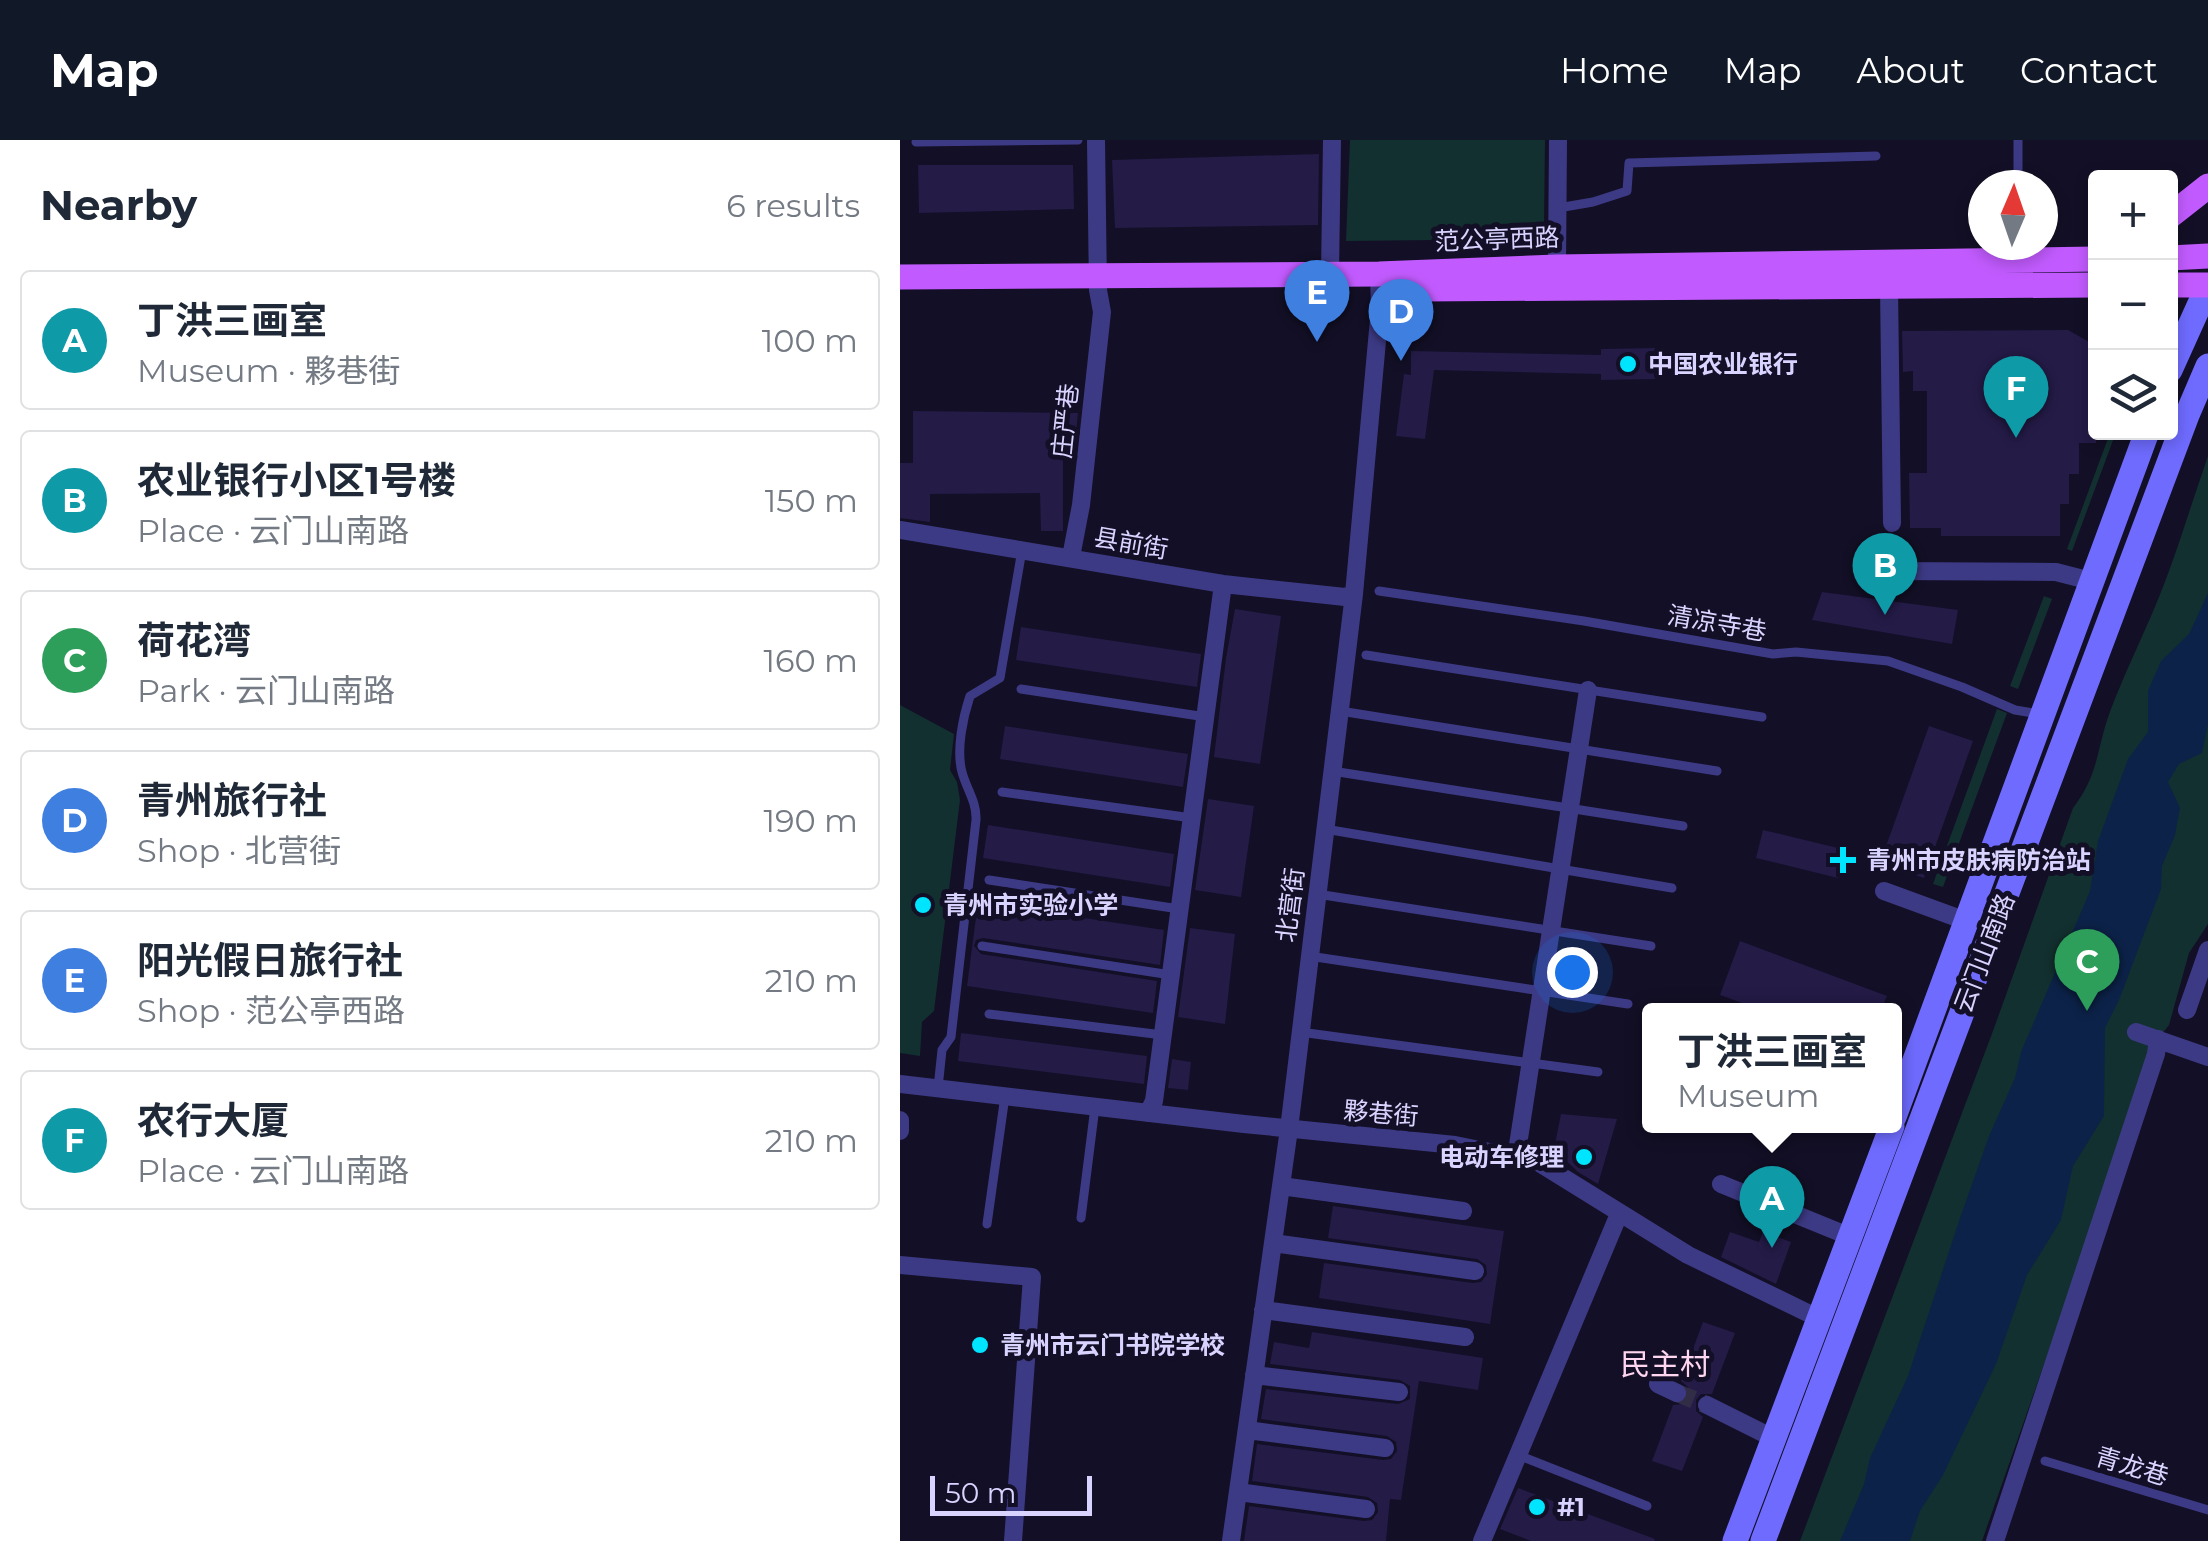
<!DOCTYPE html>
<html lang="en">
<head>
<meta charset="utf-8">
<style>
	body { margin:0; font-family:Montserrat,"Noto Sans SC",sans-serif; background:#f6f6f7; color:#1f2937 }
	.controls { position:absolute; right:30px; top:30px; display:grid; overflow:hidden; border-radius:10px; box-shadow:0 5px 15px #0003 }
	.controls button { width:90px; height:90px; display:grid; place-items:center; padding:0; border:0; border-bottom:2px solid #e0e1e3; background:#fff; color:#1f2937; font:50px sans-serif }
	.compass { position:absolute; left:1068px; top:30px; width:90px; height:90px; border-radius:50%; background:#fff; box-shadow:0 5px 15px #0003; rotate:2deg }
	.scale { position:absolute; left:30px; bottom:25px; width:162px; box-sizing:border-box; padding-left:10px; border:5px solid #d9d4ff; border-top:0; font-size:28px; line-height:35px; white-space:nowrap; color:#d9d4ff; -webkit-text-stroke:8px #130f26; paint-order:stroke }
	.you { position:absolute; left:672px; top:832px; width:35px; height:35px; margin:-25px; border:8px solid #fff; border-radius:50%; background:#1a73e8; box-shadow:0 0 0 15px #1a73e833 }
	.badge { display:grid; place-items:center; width:65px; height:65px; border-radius:50%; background:#111827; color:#fff; font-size:32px; font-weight:700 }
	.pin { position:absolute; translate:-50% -82px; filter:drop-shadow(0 2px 5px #0008) }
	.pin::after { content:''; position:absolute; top:52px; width:35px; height:30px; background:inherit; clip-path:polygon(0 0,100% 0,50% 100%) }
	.popup { position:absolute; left:742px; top:863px; width:260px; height:130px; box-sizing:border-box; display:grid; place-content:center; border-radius:10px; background:#fff; filter:drop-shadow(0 2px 8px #0005); font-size:32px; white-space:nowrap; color:#747a83 }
	.popup b { font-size:38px; color:#1f2937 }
	.popup::after { content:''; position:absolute; left:50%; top:100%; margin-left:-20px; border:20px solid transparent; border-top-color:#fff }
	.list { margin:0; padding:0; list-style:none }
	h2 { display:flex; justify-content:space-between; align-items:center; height:130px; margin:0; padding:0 40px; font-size:42px }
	h2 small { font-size:32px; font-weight:400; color:#747a83 }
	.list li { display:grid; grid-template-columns:65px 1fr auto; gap:30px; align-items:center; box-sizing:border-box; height:140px; margin:0 20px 20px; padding:0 20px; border:2px solid #e0e1e3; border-radius:10px }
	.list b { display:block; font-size:38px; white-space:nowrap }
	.list p { margin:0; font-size:32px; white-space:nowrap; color:#747a83 }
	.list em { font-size:32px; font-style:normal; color:#747a83 }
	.icon { flex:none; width:55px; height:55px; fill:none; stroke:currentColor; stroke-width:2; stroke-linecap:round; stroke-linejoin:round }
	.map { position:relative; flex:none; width:1308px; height:1401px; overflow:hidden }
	header { display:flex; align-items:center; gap:60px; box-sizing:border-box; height:140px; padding:0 50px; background:#111827; color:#fff }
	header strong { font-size:48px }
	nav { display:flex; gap:55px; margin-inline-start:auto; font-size:35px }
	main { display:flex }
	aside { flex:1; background:#fff }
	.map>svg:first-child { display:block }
	.green { fill:#12302f }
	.water { fill:#0c2248 }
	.building { fill:#241b47 }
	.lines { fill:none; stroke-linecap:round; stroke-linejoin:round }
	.street-tunnel { stroke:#312d47; stroke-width:18; stroke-dasharray:18 9; stroke-linecap:butt }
	.lane { stroke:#3d3a85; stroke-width:9 }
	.street { stroke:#3d3a85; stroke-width:18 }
	.secondary { stroke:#6f6bff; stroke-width:25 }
	.primary { stroke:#c25bff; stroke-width:25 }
	.poi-dot { fill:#00e5ff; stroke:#130f26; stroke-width:4 }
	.labels { text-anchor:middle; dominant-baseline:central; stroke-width:10; stroke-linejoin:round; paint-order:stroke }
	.street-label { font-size:25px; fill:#d9d4ff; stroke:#130f26 }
	.poi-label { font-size:25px; font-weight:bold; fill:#d9d4ff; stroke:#130f26; text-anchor:start }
	.quarter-label { font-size:30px; fill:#ffd6f0; stroke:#130f26 }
</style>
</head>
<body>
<header>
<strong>Map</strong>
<nav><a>Home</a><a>Map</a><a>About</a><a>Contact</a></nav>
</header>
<main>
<aside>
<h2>Nearby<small>6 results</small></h2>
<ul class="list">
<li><span class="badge" style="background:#0f9aa8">A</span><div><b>丁洪三画室</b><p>Museum · 夥巷街</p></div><em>100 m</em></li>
<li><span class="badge" style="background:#0f9aa8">B</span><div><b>农业银行小区1号楼</b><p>Place · 云门山南路</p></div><em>150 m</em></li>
<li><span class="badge" style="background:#2e9e5b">C</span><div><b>荷花湾</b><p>Park · 云门山南路</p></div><em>160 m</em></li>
<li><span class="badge" style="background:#3f7fe0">D</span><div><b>青州旅行社</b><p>Shop · 北营街</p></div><em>190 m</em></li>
<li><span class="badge" style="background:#3f7fe0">E</span><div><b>阳光假日旅行社</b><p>Shop · 范公亭西路</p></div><em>210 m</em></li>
<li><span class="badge" style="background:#0f9aa8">F</span><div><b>农行大厦</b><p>Place · 云门山南路</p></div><em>210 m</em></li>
</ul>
</aside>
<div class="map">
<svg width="1308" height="1401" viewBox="0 0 1308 1401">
	<rect width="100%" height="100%" fill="#130f26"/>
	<path class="green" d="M 450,0 L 645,0 L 644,86 L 630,99 L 446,101 Z
		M 1210,293 L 1215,295 L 1172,411 L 1167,409 Z
		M 1308,316 L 1308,784 L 1289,813 L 1269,885 L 1258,899 L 1082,1401 L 900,1401 L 1093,891 L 1173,668 C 1200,633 1196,608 1211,569 C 1224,535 1240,502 1254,469 C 1275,420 1290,367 1308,316 Z
		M 1144,456 L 1152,459 L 1118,549 L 1110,546 Z
		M 0,565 L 54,594 L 50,630 L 57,642 L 60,660 L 34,871 L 22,882 L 20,916 L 0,913 Z
		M 1097,569 L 1107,573 L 1043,747 L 1033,744 Z"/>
	<path class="water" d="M 1308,453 L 1308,584 L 1302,613 L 1279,624 L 1268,642 L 1280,668 L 1275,695 L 1262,726 L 1261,749 L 1219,860 L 1205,888 L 1204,976 L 1173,1026 L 1161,1080 L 1127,1135 L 1096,1224 L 1043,1335 L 1020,1371 L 1010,1401 L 940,1401 L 964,1344 L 970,1318 L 1008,1236 L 1059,1081 L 1089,996 L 1115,938 L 1121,912 L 1190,751 L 1198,701 L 1228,619 L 1248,592 L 1248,551 L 1261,521 L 1289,494 Z"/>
	<path class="building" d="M 419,14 L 418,85 L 215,88 L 212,20 Z
		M 18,25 L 173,25 L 174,69 L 19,73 Z
		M 1168,190 L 1191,203 L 1196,212 L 1196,303 L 1179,303 L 1179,334 L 1169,334 L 1169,364 L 1160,364 L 1160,396 L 1041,396 L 1041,388 L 1010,388 L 1009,333 L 1027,333 L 1027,251 L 1013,251 L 1013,231 L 1003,232 L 1002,191 Z
		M 755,208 L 755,239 L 701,240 L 701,234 L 534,230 L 525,299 L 496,296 L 504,234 L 511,235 L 511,211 L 701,215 L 701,209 Z
		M 13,271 L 178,273 L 175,303 L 163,302 L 163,391 L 141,391 L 140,353 L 30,354 L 30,382 L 0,378 L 0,323 L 13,323 Z
		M 922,452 L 1058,470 L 1052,504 L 912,480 Z
		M 335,469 L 381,476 L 360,624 L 314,617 L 326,518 Z
		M 121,487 L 301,514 L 297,547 L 116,520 Z
		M 105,586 L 288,614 L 283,647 L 100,619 Z
		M 1029,586 L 1073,601 L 1024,738 L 980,723 Z
		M 308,659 L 354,666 L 341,757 L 295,750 Z
		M 88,685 L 274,714 L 270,747 L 83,718 Z
		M 863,690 L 946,710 L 938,738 L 856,718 Z
		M 78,762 L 264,790 L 260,825 L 83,798 L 76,800 L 74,806 L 81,814 L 257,841 L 253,873 L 67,846 Z
		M 290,788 L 335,794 L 325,884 L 278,877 Z
		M 840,801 L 987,856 L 981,870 L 861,870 L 820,855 Z
		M 61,893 L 247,916 L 244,944 L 58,921 Z
		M 272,919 L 291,922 L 288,950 L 268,948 Z
		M 661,974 L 717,979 L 698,1044 L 678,1032 L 654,1009 Z
		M 433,1066 L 604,1091 L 590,1184 L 419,1158 L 424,1123 L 573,1143 L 581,1142 L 587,1134 L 586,1125 L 577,1119 L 428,1098 Z
		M 830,1092 L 859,1102 L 863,1092 L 891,1102 L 876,1144 L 821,1117 Z
		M 803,1182 L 835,1193 L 812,1254 L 801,1254 L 796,1260 L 796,1271 L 803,1277 L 782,1331 L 752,1321 L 773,1265 L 783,1264 L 789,1257 L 788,1247 L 781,1241 Z
		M 412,1192 L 583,1218 L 578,1250 L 519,1241 L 501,1360 L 490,1359 L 486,1401 L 344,1401 L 349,1366 L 464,1381 L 472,1380 L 478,1372 L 477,1363 L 468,1357 L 352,1341 L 357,1304 L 483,1320 L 491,1319 L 497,1311 L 496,1302 L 487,1296 L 361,1279 L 366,1249 L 498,1264 L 510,1259 L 510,1246 L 500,1240 L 370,1224 L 374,1202 L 409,1208 Z
		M 618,1348 L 755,1399 L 754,1401 L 631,1401 L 600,1389 Z"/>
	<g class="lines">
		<path class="street-tunnel" d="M 777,1253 L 807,1265"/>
		<path class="lane" d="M 16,2 L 178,0
			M 1118,45 L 1118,0
			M 658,68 L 693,62 L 727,51 L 729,23 L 976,16
			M 479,451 L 684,481 L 873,514 L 896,512 L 988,521 L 1062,547 L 1115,570 L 1139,574
			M 466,515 L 862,577
			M 121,549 L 306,577
			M 440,571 L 817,631
			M 432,631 L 783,686
			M 102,652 L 292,678
			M 425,689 L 772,748
			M 89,740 L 279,769
			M 417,754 L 751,806
			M 82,806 L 271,835
			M 409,816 L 728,864
			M 89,874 L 263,895
			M 400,892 L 698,932
			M 38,948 L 42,910 L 51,897 L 76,680 C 77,662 66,648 62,632 C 56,610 63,577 70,556 L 100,538 L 122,410
			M 181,1078 L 195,967
			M 87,1084 L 105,956
			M 618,1315 L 747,1366
			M 1145,1321 L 1308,1370"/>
		<path class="street" d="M 657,127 L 658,0
			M 430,133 L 432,0
			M 989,146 L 992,383
			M 0,390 L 323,444 L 445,457 L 454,454
			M 171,417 L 181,365 L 202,172 L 198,150 L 196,0
			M 986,431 L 1156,432 L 1191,441
			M 984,751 L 1066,781
			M 1287,870 L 1308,810
			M 1236,892 L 1308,917
			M 0,944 L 344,984 L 555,1005 L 638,1022 L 788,1115 L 918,1178
			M 248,973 L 254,961 L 323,444
			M 0,980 L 0,991
			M 616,1018 L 688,550
			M 821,1044 L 951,1097
			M 381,1046 L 563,1071
			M 373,1103 L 575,1131
			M 0,1125 L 132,1137 L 113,1401
			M 363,1170 L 565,1197
			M 354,1235 L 499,1252
			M 758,1244 L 777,1253
			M 807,1265 L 873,1298
			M 347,1290 L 485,1308
			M 338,1352 L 466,1369
			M 331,1401 L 389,989 L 454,454 L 480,168 L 479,134
			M 582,1401 L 719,1074
			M 1095,1401 L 1256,914 L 1258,899"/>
		<path class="secondary" d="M 1270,230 L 1308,146
			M 994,977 L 1247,292
			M 835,1401 L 992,986
			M 863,1401 L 1287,275 L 1308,226"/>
		<path class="primary" d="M 1270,76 L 1308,46
			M 1270,118 L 1308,116
			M 0,137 L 479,134 L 657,127 L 1196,119
			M 1270,145 L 1308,145
			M 520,149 L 1196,145"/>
	</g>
	<g class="poi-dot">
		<circle cx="728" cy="224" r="10"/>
		<path d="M938 705h10v10h10v10h-10v10h-10v-10h-10v-10h10z"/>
		<circle cx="23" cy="765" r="10"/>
		<circle cx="684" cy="1017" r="10"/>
		<circle cx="80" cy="1205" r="10"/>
		<circle cx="637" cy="1367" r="10"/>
	</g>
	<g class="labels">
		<g class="street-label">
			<text transform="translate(597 99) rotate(-2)">范公亭西路</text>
			<text transform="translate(165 281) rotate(-84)">庄严巷</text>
			<text transform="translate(231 403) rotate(10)">县前街</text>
			<text transform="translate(817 483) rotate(10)">清凉寺巷</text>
			<text transform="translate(390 765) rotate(-83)">北营街</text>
			<text transform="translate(1084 813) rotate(-69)">云门山南路</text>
			<text transform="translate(481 973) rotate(5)">夥巷街</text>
			<text transform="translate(1232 1326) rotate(17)">青龙巷</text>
		</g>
		<g class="poi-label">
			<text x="748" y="224">中国农业银行</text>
			<text x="966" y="720">青州市皮肤病防治站</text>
			<text x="43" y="765">青州市实验小学</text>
			<text x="664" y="1017" text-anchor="end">电动车修理</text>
			<text x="100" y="1205">青州市云门书院学校</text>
			<text x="657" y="1367">#1</text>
		</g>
		<g class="quarter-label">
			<text x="765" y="1224">民主村</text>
		</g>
	</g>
</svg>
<div class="controls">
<button>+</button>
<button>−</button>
<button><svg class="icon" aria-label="layers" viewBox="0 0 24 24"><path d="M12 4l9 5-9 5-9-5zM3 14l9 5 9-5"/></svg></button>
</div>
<svg class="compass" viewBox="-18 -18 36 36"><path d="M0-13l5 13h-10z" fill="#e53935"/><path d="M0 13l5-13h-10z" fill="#747a83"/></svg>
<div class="scale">50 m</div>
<div class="you"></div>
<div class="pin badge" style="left:872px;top:1108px;background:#0f9aa8">A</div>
<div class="popup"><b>丁洪三画室</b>Museum</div>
<div class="pin badge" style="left:985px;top:475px;background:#0f9aa8">B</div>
<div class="pin badge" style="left:1187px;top:871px;background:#2e9e5b">C</div>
<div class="pin badge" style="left:501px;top:221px;background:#3f7fe0">D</div>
<div class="pin badge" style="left:417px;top:202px;background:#3f7fe0">E</div>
<div class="pin badge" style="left:1116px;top:298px;background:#0f9aa8">F</div>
</div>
</main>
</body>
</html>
